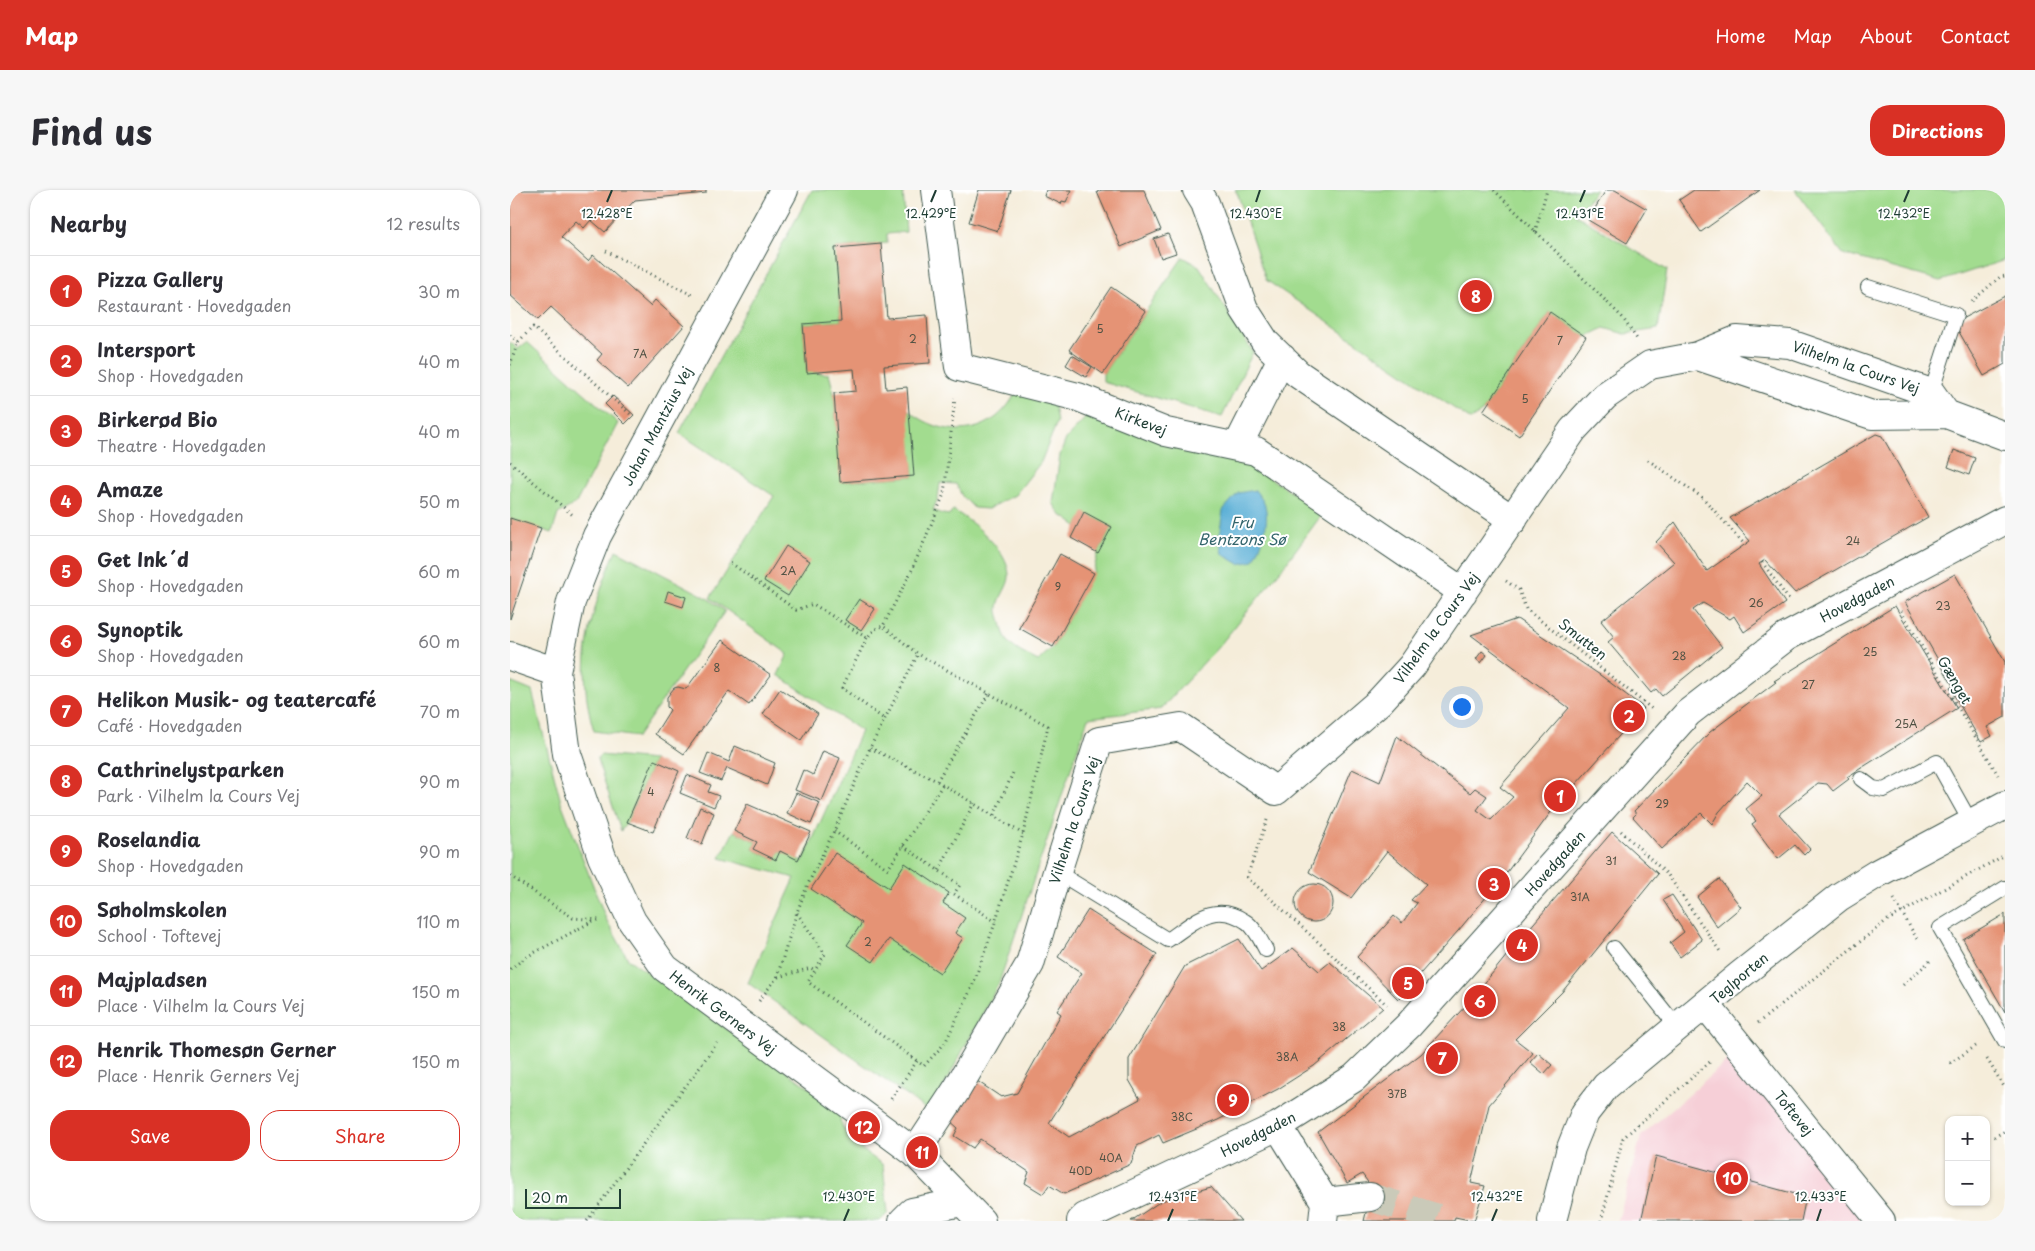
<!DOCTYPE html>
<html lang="en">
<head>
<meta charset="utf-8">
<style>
	body { margin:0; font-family:"Playpen Sans",sans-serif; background:#f7f7f7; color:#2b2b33 }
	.controls { position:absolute; right:15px; bottom:15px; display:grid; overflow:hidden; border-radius:10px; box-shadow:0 1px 4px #0004 }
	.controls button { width:45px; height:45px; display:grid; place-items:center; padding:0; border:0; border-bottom:1px solid #e1e1e2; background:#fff; color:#2b2b33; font:25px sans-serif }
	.scale { position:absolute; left:15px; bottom:12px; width:96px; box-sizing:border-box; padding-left:5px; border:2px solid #1f3d34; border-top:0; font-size:14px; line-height:18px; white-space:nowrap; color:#1f3d34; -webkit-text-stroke:4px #fff; paint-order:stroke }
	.you { position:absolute; left:951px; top:516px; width:18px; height:18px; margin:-12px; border:4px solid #fff; border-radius:50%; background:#1a73e8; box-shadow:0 0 0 8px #1a73e833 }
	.badge { display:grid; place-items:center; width:32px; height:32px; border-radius:50%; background:#d93025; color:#fff; font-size:16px; font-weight:700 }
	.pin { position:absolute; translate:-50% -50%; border:2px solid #fff; box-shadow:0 1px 5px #0006 }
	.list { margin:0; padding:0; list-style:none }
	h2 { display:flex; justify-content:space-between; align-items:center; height:65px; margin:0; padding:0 20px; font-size:21px }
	h2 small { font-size:16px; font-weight:400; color:#7c7c81 }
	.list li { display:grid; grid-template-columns:32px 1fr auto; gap:15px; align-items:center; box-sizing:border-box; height:70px; padding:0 20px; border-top:1px solid #e1e1e2 }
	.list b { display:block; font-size:19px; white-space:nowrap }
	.list p { margin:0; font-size:16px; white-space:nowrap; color:#7c7c81 }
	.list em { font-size:16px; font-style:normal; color:#7c7c81 }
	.actions { display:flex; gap:10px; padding:15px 20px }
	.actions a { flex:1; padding:11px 0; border:1px solid #d93025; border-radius:20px; text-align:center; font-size:18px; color:#d93025 }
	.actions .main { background:#d93025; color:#fff }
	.map { position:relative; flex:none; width:1495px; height:1031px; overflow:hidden; border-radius:20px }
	header { display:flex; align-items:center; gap:30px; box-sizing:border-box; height:70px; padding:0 25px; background:#d93025; color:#fff }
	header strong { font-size:24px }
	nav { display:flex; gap:28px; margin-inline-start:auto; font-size:18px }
	.intro { display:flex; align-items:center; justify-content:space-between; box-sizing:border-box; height:120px; padding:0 30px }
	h1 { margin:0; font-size:35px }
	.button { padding:12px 22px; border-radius:20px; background:#d93025; color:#fff; font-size:18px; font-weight:700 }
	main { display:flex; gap:30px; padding:0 30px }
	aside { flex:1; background:#fff; border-radius:20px; box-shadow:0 1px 4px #0004 }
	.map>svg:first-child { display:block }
	.built { fill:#f6cfd7 }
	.green { fill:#a2dc8f; stroke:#608c62 }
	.water { fill:#58aed5; stroke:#3c7684 }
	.building { fill:#e59375 }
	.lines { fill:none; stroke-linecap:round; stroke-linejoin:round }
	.street-tunnel { stroke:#cacab9; stroke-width:28; stroke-dasharray:28 14; stroke-linecap:butt }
	.lane-casing { stroke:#3f574d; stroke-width:16 }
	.street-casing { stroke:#3f574d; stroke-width:30 }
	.path { stroke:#3f574d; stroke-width:3; stroke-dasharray:1 4; stroke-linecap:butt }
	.lane { stroke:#fff; stroke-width:14 }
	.street { stroke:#fff; stroke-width:28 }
	.ticks { fill:none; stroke:#1f3d34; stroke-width:2 }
	.labels { text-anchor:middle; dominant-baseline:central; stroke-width:4; stroke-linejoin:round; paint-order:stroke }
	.number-label { font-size:11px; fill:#505244 }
	.street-label { font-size:14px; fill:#1f3d34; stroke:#fff }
	.water-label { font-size:15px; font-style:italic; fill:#33656c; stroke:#fff }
	.ticks-label { font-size:12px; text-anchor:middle; fill:#1f3d34; stroke:#fff; stroke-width:4; stroke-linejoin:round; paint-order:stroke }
</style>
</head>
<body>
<header>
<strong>Map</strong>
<nav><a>Home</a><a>Map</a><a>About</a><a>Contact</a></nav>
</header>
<div class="intro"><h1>Find us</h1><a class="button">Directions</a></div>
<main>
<aside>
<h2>Nearby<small>12 results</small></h2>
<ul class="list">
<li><span class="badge">1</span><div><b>Pizza Gallery</b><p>Restaurant · Hovedgaden</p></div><em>30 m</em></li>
<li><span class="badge">2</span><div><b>Intersport</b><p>Shop · Hovedgaden</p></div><em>40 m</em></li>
<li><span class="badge">3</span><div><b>Birkerød Bio</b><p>Theatre · Hovedgaden</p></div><em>40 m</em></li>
<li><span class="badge">4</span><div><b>Amaze</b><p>Shop · Hovedgaden</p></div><em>50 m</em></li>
<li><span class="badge">5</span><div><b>Get Ink´d</b><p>Shop · Hovedgaden</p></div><em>60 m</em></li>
<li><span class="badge">6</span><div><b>Synoptik</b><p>Shop · Hovedgaden</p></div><em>60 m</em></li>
<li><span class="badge">7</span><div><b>Helikon Musik- og teatercafé</b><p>Café · Hovedgaden</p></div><em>70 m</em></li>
<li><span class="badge">8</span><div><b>Cathrinelystparken</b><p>Park · Vilhelm la Cours Vej</p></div><em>90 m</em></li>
<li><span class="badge">9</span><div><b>Roselandia</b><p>Shop · Hovedgaden</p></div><em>90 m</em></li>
<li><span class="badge">10</span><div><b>Søholmskolen</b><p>School · Toftevej</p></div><em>110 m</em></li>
<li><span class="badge">11</span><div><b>Majpladsen</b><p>Place · Vilhelm la Cours Vej</p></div><em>150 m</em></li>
<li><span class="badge">12</span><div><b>Henrik Thomesøn Gerner</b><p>Place · Henrik Gerners Vej</p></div><em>150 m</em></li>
</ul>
<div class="actions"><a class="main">Save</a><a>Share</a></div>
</aside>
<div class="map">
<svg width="1495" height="1031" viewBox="0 0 1495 1031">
	<rect width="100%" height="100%" fill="#fff"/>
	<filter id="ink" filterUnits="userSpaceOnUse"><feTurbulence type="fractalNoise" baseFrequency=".02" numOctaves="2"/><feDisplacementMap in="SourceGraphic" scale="10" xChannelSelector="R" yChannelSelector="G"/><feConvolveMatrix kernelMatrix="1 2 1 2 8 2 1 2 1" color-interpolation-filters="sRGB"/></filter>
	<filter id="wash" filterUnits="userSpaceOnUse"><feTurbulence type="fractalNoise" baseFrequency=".0096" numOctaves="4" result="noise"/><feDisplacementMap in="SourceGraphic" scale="20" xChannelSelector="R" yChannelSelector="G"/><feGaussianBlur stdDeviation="1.12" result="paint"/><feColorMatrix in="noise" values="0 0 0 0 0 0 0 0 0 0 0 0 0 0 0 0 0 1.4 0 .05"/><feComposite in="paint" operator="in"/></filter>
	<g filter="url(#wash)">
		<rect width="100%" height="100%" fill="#f5edda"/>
		<path class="built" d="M 1225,864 L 1359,1031 L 1108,1031 L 1131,946 Z"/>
		<path class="green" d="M 302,0 L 393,0 L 396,42 L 377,44 L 377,53 L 325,58 L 331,131 L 293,134 L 297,182 L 319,184 L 324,203 L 331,292 L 404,286 L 397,219 C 433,250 483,248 506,202 L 543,211 L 547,232 L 531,272 L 505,305 L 478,319 L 464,318 L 452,306 L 446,294 L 430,293 L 428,308 L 423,320 L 432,324 L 440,325 L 443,320 C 462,331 498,360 499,385 C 500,395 489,406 488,417 C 487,421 490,428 491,432 C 495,457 507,460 528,471 L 543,457 L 583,383 L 588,363 L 602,337 L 575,323 L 567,336 L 550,324 L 543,313 L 550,265 L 556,249 L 579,224 L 732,265 L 743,277 L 813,323 L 770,381 L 710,455 L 651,519 L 578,528 L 489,793 L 420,922 L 238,793 L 285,688 L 210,668 L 224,641 L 247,652 L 243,659 L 265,670 L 270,661 L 293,671 L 351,541 L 268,485 L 278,464 L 200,408 L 264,306 L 169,243 Z
			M 725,0 L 1086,0 L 1066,25 L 1157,80 L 1148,139 L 1115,144 L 1094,138 L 1076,147 L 1040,122 L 973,221 L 961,230 L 756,90 L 728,5 Z
			M 1285,0 L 1495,0 L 1495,70 L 1431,91 L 1333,64 Z
			M 673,67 L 689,76 L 743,162 L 712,227 L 593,192 L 593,184 Z
			M 0,152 L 8,159 L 17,152 L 108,233 L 66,313 L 48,324 L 42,343 L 0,328 Z
			M 106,360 L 194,406 L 215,421 L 127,547 L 84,541 C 64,475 81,421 106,360 Z
			M 0,492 L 22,501 L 51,612 L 96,729 L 118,769 L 332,921 L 330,931 L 339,950 L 373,975 L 378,1023 L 370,1031 L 0,1031 Z
			M 90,565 L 144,570 L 117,632 L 111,641 L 87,569 Z"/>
		<path class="water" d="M 745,300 C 748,304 752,309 754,313 C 761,330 752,356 743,371 L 729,374 L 712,364 L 709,348 L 713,320 L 728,303 Z"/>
		<g id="blocks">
			<path class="building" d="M 0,0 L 196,0 L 196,3 L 125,10 L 95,42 L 81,30 L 74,38 L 66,31 L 51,47 L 78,71 L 83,65 L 140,116 L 145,110 L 174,136 L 118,198 L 87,170 L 92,164 L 41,117 L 28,130 L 0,105 Z
				M 469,0 L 501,0 L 488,41 L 459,32 Z
				M 536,0 L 562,0 L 556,12 L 552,11 L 551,14 L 534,6 Z
				M 591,0 L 634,0 L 651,40 L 611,57 L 587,2 Z
				M 1096,0 L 1105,0 L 1137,19 L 1117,53 L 1078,30 Z
				M 1184,0 L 1250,0 L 1191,42 L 1169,10 Z
				M 658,44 L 666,63 L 651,68 L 644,49 Z
				M 371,54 L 377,128 L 417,125 L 420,173 L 374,176 L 376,199 L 397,197 L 404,286 L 330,292 L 324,203 L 346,201 L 344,179 L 297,183 L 293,134 L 331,131 L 325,58 Z
				M 601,97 L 636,121 L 593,184 L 559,160 Z
				M 1495,106 L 1495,174 L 1474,186 L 1444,133 Z
				M 1040,122 L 1076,147 L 1009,246 L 973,221 Z
				M 562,165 L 582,177 L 576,187 L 556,175 Z
				M 103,206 L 124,225 L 115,234 L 95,214 Z
				M 1366,244 L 1372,246 L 1418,327 L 1285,403 L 1255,370 L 1249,374 L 1275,413 L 1234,442 L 1224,426 L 1220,429 L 1193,413 L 1183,420 L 1212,457 L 1152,506 L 1146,499 L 1141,503 L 1098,452 L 1104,447 L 1091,431 L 1164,372 L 1146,352 L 1165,332 L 1197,381 L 1240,351 L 1220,328 Z
				M 1444,260 L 1465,268 L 1459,285 L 1438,277 Z
				M 574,322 L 602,337 L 588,363 L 561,348 Z
				M 0,328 L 31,338 L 0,429 Z
				M 276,356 L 300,371 L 278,406 L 254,391 Z
				M 550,364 L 584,383 L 543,457 L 509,438 Z
				M 1445,384 L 1495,472 L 1495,527 L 1477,537 L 1482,546 L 1471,552 L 1440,498 L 1443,496 L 1395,412 Z
				M 158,401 L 176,407 L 173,417 L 155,411 Z
				M 349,409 L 365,419 L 351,440 L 335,430 Z
				M 1385,416 L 1447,518 L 1337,587 L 1339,589 L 1323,601 L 1317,594 L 1308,593 L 1269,624 L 1300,659 L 1294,665 L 1285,655 L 1268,669 L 1242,634 L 1246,631 L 1236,619 L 1252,606 L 1237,591 L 1209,622 L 1202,634 L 1191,623 L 1152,659 L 1123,627 L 1126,624 L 1124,621 L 1200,542 L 1266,492 L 1264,491 Z
				M 1007,429 L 1090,485 L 1134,518 L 1041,622 L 997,682 L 948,741 L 888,809 L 847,767 L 884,726 L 892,733 L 907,713 L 901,710 L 916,694 L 877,661 L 841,708 L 799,682 L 842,579 L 870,592 L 887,546 L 960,603 L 965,598 L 977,606 L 967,620 L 981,630 L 1003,607 L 990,597 L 1059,518 L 961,445 Z
				M 212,450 L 261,485 L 239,515 L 219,501 L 174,564 L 145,544 L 160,520 L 157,517 L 157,507 L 164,498 L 168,497 L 176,499 Z
				M 972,461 L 977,465 L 971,473 L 966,469 Z
				M 270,499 L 308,524 L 291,550 L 253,524 Z
				M 225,556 L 265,573 L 257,595 L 217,578 L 211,591 L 190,583 L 198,563 L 219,572 Z
				M 313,561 L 330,568 L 312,611 L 285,600 L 293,580 L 303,585 Z
				M 144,570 L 169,581 L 143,642 L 117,632 Z
				M 177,585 L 201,595 L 198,602 L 209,606 L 204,617 L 170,603 Z
				M 286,603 L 310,613 L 301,634 L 277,623 Z
				M 237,614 L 301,642 L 288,670 L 270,661 L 266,670 L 243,659 L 247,652 L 224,641 Z
				M 190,617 L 204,623 L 192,654 L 177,648 Z
				M 1102,642 L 1148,684 L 1052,802 L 1005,849 L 1023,863 L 979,915 L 961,993 L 975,996 L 964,1031 L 945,1027 L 944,1031 L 854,1031 L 862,998 L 852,984 L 837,993 L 808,942 L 911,864 L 959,812 L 1006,754 Z
				M 325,663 L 379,698 L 395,673 L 439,703 L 433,713 L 455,728 L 445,743 L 453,748 L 430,783 L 379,749 L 363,772 L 337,755 L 352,733 L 301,699 Z
				M 1209,689 L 1231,717 L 1207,737 L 1187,707 Z
				M785 713a19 19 0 1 1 38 0a19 19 0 1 1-38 0Z
				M 1162,705 L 1192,750 L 1170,767 L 1160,753 L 1174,742 L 1153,710 Z
				M 578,720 L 647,764 L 539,933 L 559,947 L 630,909 L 619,890 L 619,869 L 675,776 L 729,749 L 751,781 L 783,758 L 809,781 L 820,772 L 873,818 L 804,876 L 768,899 L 708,930 L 653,953 L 649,945 L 627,956 L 621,974 L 554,1004 L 539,995 L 533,1004 L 515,993 L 519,982 L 470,949 L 463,958 L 444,946 L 448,938 L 439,930 L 467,891 L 491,907 L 507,903 L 551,824 L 547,821 L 572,783 L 548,767 Z
				M 1495,724 L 1495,822 L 1453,749 Z
				M 1028,863 L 1042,875 L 1034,884 L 1020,872 Z
				M 1146,966 L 1296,1007 L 1291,1031 L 1131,1031 Z
				M 701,997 L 731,1031 L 621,1031 L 651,1011 Z"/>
		</g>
	</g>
	<g filter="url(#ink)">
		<use href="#blocks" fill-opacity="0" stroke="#3f574d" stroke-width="1"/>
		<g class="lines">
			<path class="street-tunnel" d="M 860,1007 L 938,1031"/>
			<defs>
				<path id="lane" d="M 1358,97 L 1446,125 L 1421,203
					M 1351,589 L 1363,598 L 1374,600 L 1427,572 L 1461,633
					M 547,682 L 658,750 C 683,733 704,710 735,731 C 744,736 751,751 756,760
					M 1495,698 L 1430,738 L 1495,851
					M 1104,758 L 1168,838"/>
				<path id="street" d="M 274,0 L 87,346 L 61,412 L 46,482 L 57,564 L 92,667 L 122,731 L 155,778 L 405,963 L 471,1031
					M 426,0 L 449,177 L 568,207 L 656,242 L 746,261 L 953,402
					M 687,0 L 695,13 L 734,119 L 756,153 L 788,184 L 1003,330
					M 1188,166 L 1362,225 L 1436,224 L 1495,246
					M 727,257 L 772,168
					M 0,466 L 46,482
					M 1196,815 L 1371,1031
					M 768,936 L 815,1012 L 813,1031
					M 405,963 L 447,899 L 520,774 L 547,682 L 589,551 L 671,537 L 766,601 L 869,512 L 902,476 L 1063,240 L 1095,206 L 1140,175 L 1188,166 L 1227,150 L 1280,154 L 1421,203 L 1436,224
					M 815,1012 L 860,1007
					M 393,1031 L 402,1022 L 452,1012
					M 571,1031 L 575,1027 L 768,936 L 844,888 L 899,835 L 1178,523 L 1276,447 L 1495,330
					M 1042,1031 L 1061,958 L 1075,923 L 1096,896 L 1229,786 L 1329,707 L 1368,683 L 1495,615"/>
			</defs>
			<use href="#lane" class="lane-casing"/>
			<use href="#street" class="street-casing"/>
			<path class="path" d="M 984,0 L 1112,127 L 1127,149
				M 1025,42 L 1037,0
				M 96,61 L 184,106
				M 1462,111 L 1490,87 L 1495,86
				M 0,145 L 8,152
				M 0,175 L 8,152 L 23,137 L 120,224
				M 1138,270 L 1193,308 L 1235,355
				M 0,272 L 64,326
				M 1252,372 L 1279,410
				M 221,373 L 286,420 L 303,414 L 357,448 L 365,439 L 373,436
				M 996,391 L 1009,400 L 1016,419 L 1142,519
				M 1391,421 L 1488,585
				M 357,448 L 332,498 L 374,529
				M 360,558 L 427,591 L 513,644
				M 427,591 L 479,503
				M 484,625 L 503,583
				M 757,630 L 737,687 L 877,815
				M 324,641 L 378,679 L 433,594
				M 1111,641 L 1158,685 L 1211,763
				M 393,656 L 450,695 L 444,704 L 486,732
				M 429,680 L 464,613
				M 0,686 L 63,728 L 89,730
				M 1384,709 L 1407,749
				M 287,723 L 315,764 L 298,792 L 407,871
				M 0,779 L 18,766 L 85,730
				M 268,787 L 301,778 L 305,780
				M 1393,795 L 1420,771
				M 249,811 L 267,787 L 287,722 L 298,694 L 324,641 L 360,558 L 408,464 L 373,436 L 402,380 L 434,304 L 445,208
				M 1248,833 L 1376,731 L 1495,665
				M 1477,869 L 1495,898
				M 1440,873 L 1469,854
				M 381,909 L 407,871 L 414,876 L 435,853 L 462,797 L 484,736 L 513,644 L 538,536 L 408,464
				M 1484,947 L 1495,941
				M 77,1031 L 207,853
				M 1091,1031 L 1113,948 L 1202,870"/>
			<use href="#lane" class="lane"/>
			<use href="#street" class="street"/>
		</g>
	</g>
	<path class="ticks" d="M 97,12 L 102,0M 421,12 L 426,0M 746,12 L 750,0M 1070,12 L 1075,0M 1394,12 L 1399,0M 334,1031 L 339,1019M 658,1031 L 663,1019M 982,1031 L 987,1019M 1307,1031 L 1311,1019"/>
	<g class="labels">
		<g class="number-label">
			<text x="590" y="138">5</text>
			<text x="403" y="148">2</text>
			<text x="1050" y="150">7</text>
			<text x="130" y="163">7A</text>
			<text x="1015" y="208">5</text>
			<text x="1343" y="350">24</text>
			<text x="278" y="380">2A</text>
			<text x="548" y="396">9</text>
			<text x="1246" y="412">26</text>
			<text x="1433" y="415">23</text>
			<text x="1360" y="461">25</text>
			<text x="1169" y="465">28</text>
			<text x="207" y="477">8</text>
			<text x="1298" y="494">27</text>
			<text x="1396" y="533">25A</text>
			<text x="141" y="601">4</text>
			<text x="1152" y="613">29</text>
			<text x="1101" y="670">31</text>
			<text x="1070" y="706">31A</text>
			<text x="358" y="751">2</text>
			<text x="829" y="836">38</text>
			<text x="777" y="866">38A</text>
			<text x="887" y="903">37B</text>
			<text x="672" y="926">38C</text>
			<text x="601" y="967">40A</text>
			<text x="571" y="980">40D</text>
		</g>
		<g class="street-label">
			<text transform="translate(1346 177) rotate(19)">Vilhelm la Cours Vej</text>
			<text transform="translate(631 231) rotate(21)">Kirkevej</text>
			<text transform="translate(147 236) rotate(-62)">Johan Mantzius Vej</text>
			<text transform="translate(1347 409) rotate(-28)">Hovedgaden</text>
			<text transform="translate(926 438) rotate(-54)">Vilhelm la Cours Vej</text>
			<text transform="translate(1073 449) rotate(38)">Smutten</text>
			<text transform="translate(1445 490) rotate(60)">Gænget</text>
			<text transform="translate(564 630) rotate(-72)">Vilhelm la Cours Vej</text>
			<text transform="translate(1045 673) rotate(-48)">Hovedgaden</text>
			<text transform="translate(1229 788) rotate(-40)">Teglporten</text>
			<text transform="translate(213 822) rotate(37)">Henrik Gerners Vej</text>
			<text transform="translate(1284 923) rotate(51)">Toftevej</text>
			<text transform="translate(748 944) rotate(-27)">Hovedgaden</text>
		</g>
		<g class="water-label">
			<text x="732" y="331">Fru<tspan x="732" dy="17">Bentzons Sø</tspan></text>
		</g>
	</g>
	<g class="ticks-label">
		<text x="97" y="28">12.428°E</text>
		<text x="421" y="28">12.429°E</text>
		<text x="746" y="28">12.430°E</text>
		<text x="1070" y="28">12.431°E</text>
		<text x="1394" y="28">12.432°E</text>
		<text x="339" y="1011">12.430°E</text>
		<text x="663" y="1011">12.431°E</text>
		<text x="987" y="1011">12.432°E</text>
		<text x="1311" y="1011">12.433°E</text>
	</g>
</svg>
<div class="controls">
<button>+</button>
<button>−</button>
</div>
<div class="scale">20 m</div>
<div class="you"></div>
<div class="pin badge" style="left:1050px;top:606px">1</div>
<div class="pin badge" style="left:1119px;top:526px">2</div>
<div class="pin badge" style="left:984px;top:694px">3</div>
<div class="pin badge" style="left:1012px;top:755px">4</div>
<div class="pin badge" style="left:898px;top:793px">5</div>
<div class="pin badge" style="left:970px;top:811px">6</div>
<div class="pin badge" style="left:932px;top:868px">7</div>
<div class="pin badge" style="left:966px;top:106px">8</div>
<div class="pin badge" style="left:723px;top:910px">9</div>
<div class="pin badge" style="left:1222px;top:988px">10</div>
<div class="pin badge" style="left:412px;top:962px">11</div>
<div class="pin badge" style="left:354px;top:937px">12</div>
</div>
</main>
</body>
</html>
